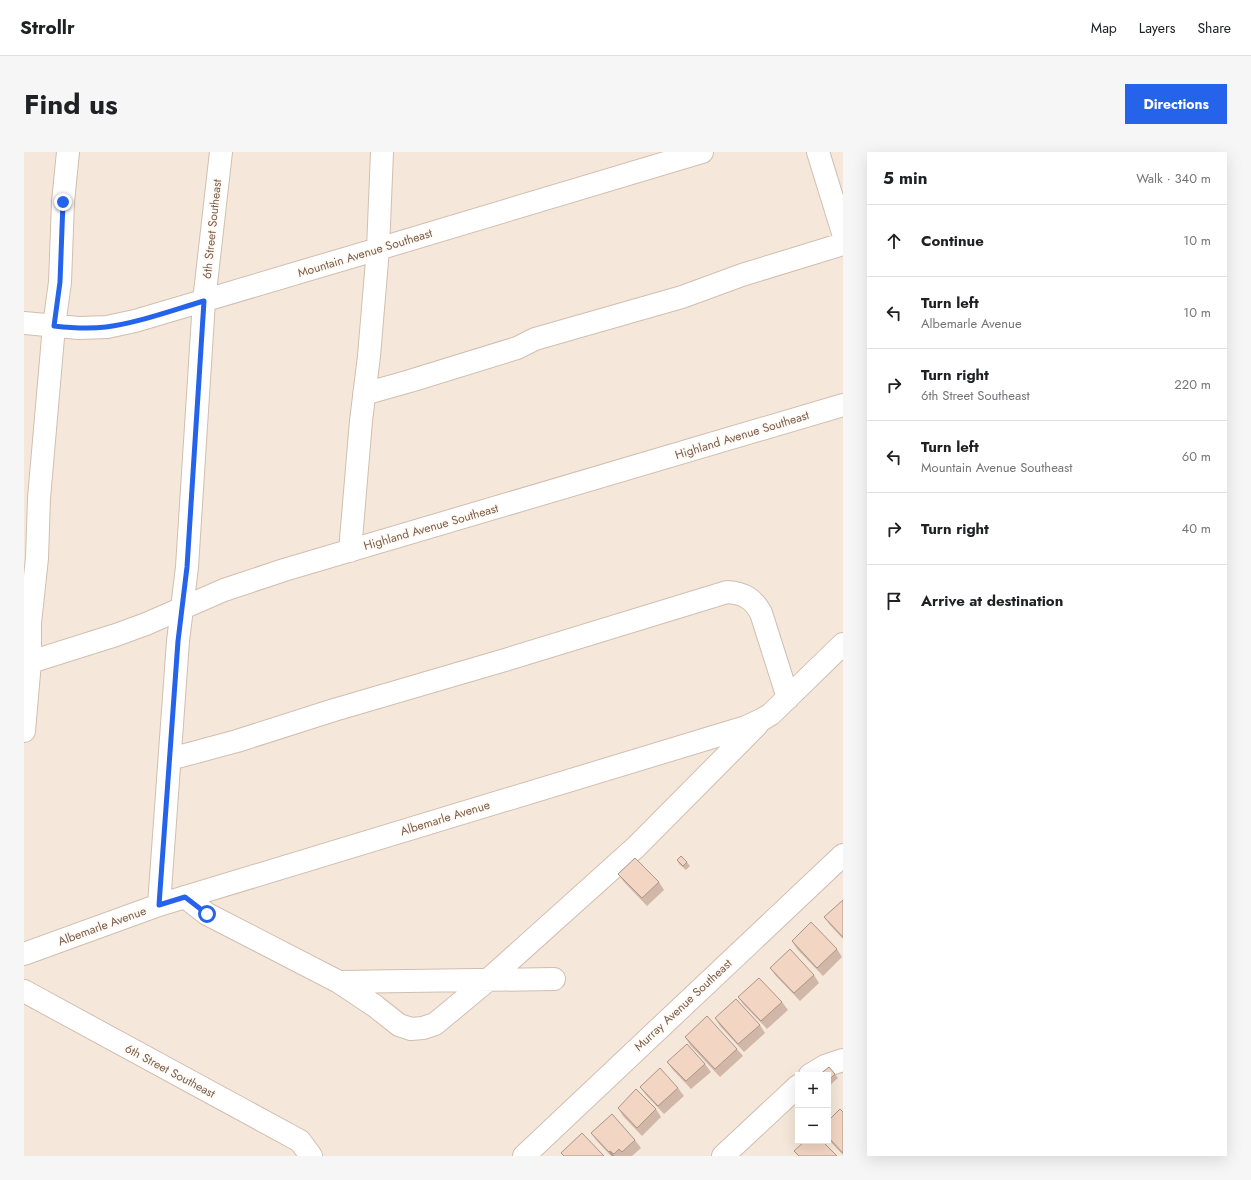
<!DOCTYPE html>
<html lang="en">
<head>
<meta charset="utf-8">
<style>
	body { margin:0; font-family:Jost,sans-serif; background:#f6f6f6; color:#202124 }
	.controls { position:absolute; right:12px; bottom:12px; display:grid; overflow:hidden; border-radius:0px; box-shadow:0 4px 16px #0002 }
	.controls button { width:36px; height:36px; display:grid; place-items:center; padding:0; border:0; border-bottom:1px solid #e0e0e0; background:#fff; color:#202124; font:20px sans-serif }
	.stop { position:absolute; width:12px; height:12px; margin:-9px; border:3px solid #2563eb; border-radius:50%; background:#fff }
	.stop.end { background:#2563eb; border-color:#fff; box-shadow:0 1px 4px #0008 }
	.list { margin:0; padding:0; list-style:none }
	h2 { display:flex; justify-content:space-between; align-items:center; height:52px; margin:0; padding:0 16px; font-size:17px }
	h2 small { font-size:13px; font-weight:400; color:#757577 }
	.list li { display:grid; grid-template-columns:26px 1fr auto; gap:12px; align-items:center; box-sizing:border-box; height:72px; padding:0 16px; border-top:1px solid #e0e0e0 }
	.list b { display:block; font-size:15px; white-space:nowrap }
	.list p { margin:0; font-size:13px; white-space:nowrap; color:#757577 }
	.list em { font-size:13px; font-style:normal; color:#757577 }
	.icon { flex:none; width:22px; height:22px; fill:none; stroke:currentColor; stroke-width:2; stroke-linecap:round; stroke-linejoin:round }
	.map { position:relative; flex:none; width:819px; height:1004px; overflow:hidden; border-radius:0px }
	header { display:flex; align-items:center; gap:24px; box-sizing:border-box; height:56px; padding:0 20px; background:#fff; border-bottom:1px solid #e0e0e0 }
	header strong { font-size:19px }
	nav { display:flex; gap:22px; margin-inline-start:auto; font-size:14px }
	.intro { display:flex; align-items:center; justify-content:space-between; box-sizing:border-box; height:96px; padding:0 24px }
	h1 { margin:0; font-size:28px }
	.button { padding:10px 18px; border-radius:0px; background:#2563eb; color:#fff; font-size:14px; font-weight:700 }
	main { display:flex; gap:24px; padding:0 24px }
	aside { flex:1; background:#fff; border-radius:0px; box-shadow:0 4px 16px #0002 }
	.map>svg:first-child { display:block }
	.residential { fill:#f5e8da; fill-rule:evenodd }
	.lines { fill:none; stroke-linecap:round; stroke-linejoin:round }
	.minor-casing { stroke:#d1beb0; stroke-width:24 }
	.minor { stroke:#fff; stroke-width:22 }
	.wall { fill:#d1b7a8 }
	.shaded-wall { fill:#aa9588 }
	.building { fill:#f3d5c3; stroke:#aa9588 }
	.route { stroke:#2563eb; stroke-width:5 }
	.labels { text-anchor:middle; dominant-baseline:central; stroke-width:3; stroke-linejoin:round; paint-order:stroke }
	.street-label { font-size:12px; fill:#7a5c4d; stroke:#fffaf3 }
</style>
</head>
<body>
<header>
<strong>Strollr</strong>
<nav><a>Map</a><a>Layers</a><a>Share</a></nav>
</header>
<div class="intro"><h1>Find us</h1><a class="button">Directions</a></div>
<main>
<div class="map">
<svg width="819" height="1004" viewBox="0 0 819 1004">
	<rect width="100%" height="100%" fill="#fdf6ec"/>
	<path class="residential" d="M 0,0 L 819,0 L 819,1004 L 0,1004 ZM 774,923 L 804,923 L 804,989 L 774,989 Z"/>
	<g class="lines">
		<defs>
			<path id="minor" d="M 794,0 L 819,81
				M 0,171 L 55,176 L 83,175 L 111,169 L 354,97 L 678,0
				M 340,242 L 386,229 L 493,196 L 511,187 L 658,145 L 718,123 L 819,92
				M 326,399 L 337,269 L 345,204 L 354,97 L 358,0
				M 0,512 L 92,483 L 122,472 L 200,438 L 260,418 L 819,253
				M 0,579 L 6,510 L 6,471 L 13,406 L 15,346 L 30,174 L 36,130 L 39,50 L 44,0
				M 146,607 L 213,589 L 310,558 L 481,508 L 703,440 C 719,441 729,446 737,461 L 764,546
				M 161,745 L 183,762 L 315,830 L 530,827
				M 135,753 L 154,489 L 163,415 L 180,149 L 197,0
				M 0,802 L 135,753 L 722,575 L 739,567 L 747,562 L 819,492
				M 315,830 L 351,854 L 375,873 L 387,877 L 399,876 L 411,872 L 464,828 L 612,695 L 733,573
				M 0,839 L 276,989 L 287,1004
				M 786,923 L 801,914 L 819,908
				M 500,1004 L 819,703
				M 699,1004 L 774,934"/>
		</defs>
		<use href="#minor" class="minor-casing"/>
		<use href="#minor" class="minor"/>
	</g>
	<path class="wall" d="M 653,708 L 663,710 L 666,714 L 662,718 L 655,712 Z
		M 594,722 L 635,730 L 640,738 L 623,754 L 600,730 Z
		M 819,748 L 819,787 L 806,773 L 800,765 Z
		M 768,789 L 813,797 L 818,805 L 799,824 L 773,797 Z
		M 746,816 L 790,823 L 795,831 L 776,849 L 752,824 Z
		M 714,845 L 758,850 L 764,858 L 743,877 L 720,853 Z
		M 691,866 L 736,873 L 741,881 L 720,900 L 696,874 Z
		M 661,885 L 713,897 L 719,904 L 696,925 L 666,893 Z
		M 643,910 L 681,912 L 687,920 L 667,937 L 649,918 Z
		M 811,922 L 814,926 L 804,935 L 804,923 Z
		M 616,935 L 654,936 L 660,944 L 640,962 L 622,943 Z
		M 594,956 L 632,957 L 637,965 L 618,984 L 599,964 Z
		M 819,960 L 819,1003 L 804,987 L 804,969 Z
		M 567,981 L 611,988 L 617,996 L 608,1004 L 587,1004 L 573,989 Z"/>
	<path class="shaded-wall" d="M 586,999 L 590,1004 L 588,1004 L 585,1000 Z"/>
	<path class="building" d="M 657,704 L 663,710 L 659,714 L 653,708 Z
		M 611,706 L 635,730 L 618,746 L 594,722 Z
		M 819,748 L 819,785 L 800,765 Z
		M 787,770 L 813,797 L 793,816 L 768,789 Z
		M 766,797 L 790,823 L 770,841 L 746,816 Z
		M 735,826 L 758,850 L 737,869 L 714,845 Z
		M 712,847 L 736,873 L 714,892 L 691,866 Z
		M 683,864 L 713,897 L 691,917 L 661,885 Z
		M 663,892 L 681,912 L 662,929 L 643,910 Z
		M 805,915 L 811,922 L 804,929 L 804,923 L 795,923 Z
		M 636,916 L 654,936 L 634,954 L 616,935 Z
		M 612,937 L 632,957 L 613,976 L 594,956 Z
		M 816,957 L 819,960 L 819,1001 L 804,985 L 804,969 Z
		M 588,962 L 611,988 L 598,1000 L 595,997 L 590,1002 L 586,999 L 585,1000 L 567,981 Z
		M 558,981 L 580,1004 L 540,1004 L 537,1001 Z
		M 781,989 L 798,989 L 813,1004 L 775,1004 L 770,999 Z"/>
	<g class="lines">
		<path class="route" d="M 39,50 L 36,130 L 30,174 C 48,176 65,177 82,175 C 114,171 149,158 180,149 L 163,415 L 154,489 L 135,753 L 161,745 L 183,762"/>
	</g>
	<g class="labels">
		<g class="street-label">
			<text transform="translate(188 77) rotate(-84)">6th Street Southeast</text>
			<text transform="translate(341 101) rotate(-17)">Mountain Avenue Southeast</text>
			<text transform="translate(718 283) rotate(-17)">Highland Avenue Southeast</text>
			<text transform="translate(407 375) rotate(-16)">Highland Avenue Southeast</text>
			<text transform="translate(421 666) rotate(-17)">Albemarle Avenue</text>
			<text transform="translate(78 774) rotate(-20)">Albemarle Avenue</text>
			<text transform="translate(659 853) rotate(-43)">Murray Avenue Southeast</text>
			<text transform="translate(146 919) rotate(28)">6th Street Southeast</text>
		</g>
	</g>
</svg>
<div class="controls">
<button>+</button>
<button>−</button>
</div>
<div class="stop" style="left:183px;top:762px"></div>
<div class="stop end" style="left:39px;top:50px"></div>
</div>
<aside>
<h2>5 min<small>Walk · 340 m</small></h2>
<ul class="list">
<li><svg class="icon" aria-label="ahead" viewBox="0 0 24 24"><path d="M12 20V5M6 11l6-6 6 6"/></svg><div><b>Continue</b></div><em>10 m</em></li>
<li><svg class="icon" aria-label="left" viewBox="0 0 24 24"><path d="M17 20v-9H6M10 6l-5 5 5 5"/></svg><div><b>Turn left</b><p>Albemarle Avenue</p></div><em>10 m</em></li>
<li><svg class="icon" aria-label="right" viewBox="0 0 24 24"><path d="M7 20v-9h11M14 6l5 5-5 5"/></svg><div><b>Turn right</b><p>6th Street Southeast</p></div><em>220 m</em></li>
<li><svg class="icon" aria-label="left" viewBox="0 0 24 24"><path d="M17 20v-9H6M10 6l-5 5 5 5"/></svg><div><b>Turn left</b><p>Mountain Avenue Southeast</p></div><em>60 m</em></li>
<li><svg class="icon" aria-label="right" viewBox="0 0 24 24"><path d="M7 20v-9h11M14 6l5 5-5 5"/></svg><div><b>Turn right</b></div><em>40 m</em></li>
<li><svg class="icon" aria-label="arrive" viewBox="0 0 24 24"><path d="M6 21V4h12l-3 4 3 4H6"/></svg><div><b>Arrive at destination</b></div></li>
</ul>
</aside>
</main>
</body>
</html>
